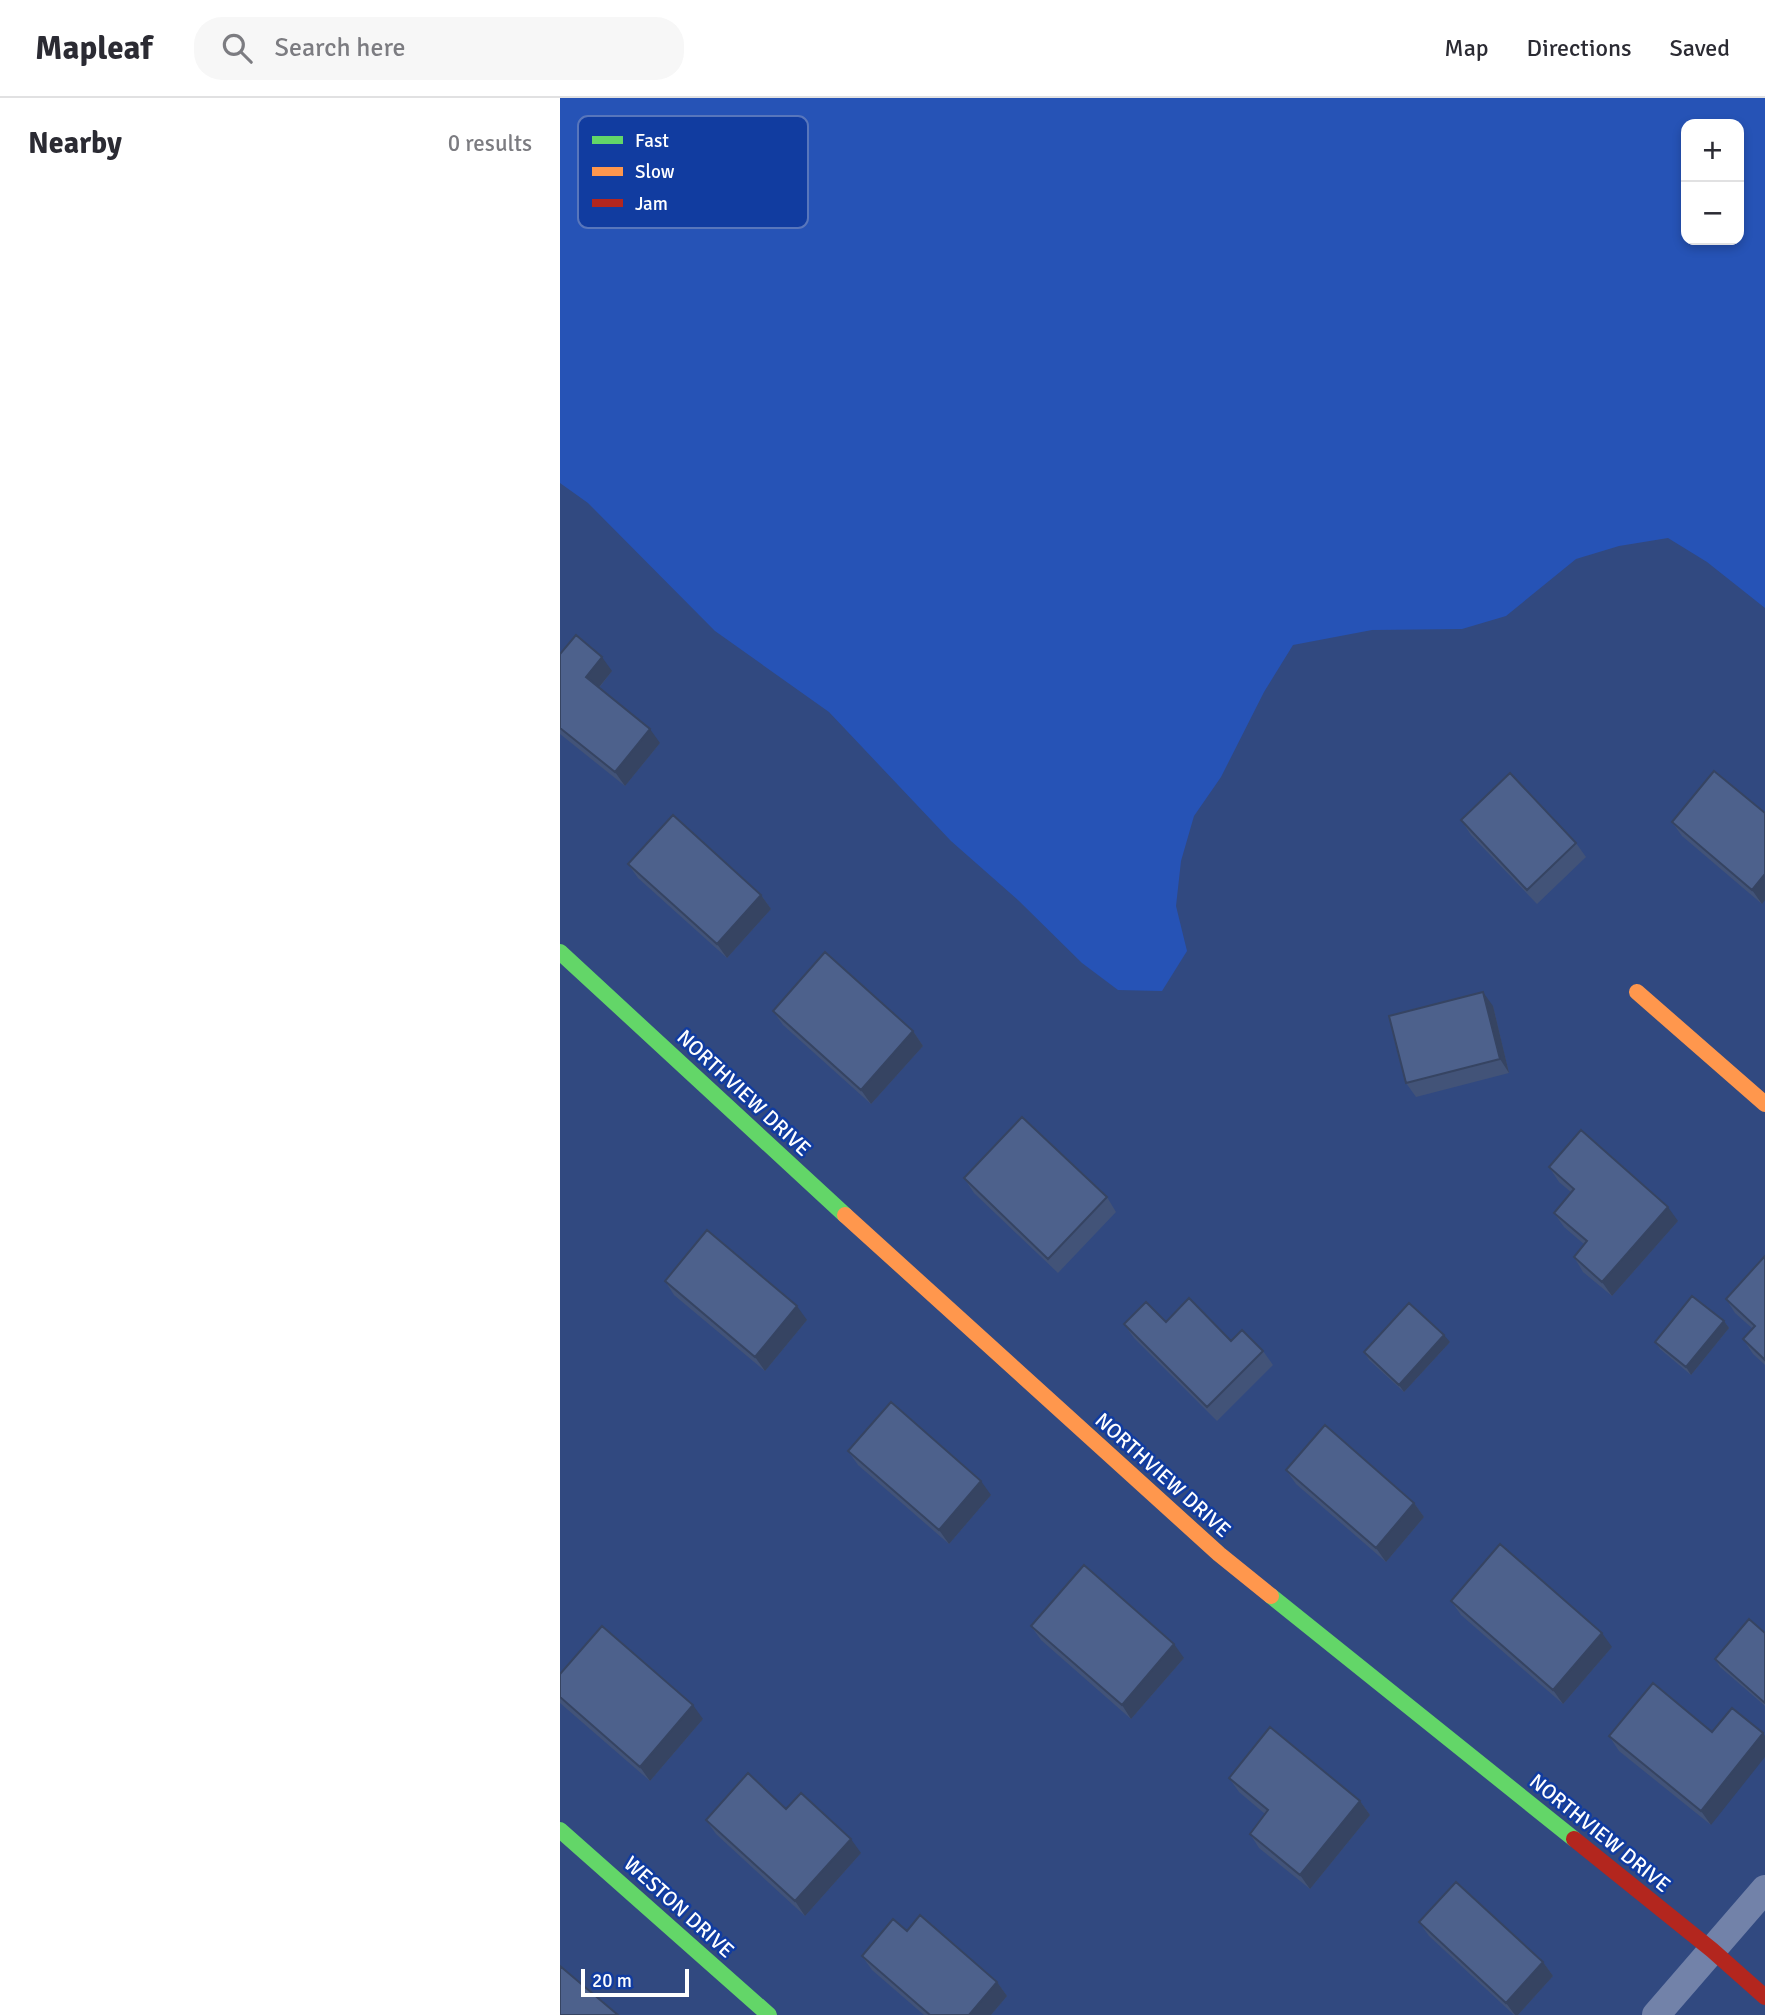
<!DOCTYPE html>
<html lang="en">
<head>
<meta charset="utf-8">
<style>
	body { margin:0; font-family:Signika,sans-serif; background:#f7f7f7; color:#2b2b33 }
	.controls { position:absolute; right:21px; top:21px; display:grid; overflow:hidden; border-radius:14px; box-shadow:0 4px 10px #0003 }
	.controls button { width:63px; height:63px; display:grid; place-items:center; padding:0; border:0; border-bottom:2px solid #e1e1e2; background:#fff; color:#2b2b33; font:35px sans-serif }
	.scale { position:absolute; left:21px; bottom:18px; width:108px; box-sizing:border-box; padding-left:7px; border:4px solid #fff; border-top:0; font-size:19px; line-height:24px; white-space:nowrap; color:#fff; -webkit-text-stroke:5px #113ca0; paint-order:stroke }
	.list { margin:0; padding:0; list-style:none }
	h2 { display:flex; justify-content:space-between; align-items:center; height:91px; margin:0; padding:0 28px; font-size:30px }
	h2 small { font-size:23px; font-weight:400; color:#7c7c81 }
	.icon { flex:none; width:38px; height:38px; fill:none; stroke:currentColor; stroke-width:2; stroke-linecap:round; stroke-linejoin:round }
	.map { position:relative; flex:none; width:1205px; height:1917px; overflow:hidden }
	header { display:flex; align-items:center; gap:42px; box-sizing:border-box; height:98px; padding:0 35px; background:#fff; border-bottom:2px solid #e1e1e2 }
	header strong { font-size:33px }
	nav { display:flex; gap:38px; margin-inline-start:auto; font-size:24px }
	.search { width:490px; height:63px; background:#f7f7f7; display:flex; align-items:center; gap:18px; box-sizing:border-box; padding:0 24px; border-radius:28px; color:#7c7c81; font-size:26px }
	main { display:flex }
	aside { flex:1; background:#fff }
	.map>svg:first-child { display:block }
	.green { fill:#2653b6; fill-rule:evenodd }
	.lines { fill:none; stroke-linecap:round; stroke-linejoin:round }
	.street { stroke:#7282a9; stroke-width:28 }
	.fast { stroke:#63d668; stroke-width:16 }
	.slow { stroke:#ff974d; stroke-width:16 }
	.jam { stroke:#b3261e; stroke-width:16 }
	.wall { fill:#425378 }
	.shaded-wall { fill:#364462 }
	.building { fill:#4d618c; stroke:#364462; stroke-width:2 }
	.labels { text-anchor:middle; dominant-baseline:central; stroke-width:5; stroke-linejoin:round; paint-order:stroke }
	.street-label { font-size:21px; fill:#fff; stroke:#113ca0 }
	.key { fill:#113ca0; stroke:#5876bc; stroke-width:2 }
	.key-label { font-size:19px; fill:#fff }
</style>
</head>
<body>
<header>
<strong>Mapleaf</strong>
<div class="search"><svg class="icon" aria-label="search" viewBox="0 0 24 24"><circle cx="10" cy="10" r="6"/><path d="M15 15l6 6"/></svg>Search here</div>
<nav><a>Map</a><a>Directions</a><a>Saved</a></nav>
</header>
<main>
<aside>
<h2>Nearby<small>0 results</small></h2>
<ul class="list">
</ul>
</aside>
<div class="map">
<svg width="1205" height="1917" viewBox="0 0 1205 1917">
	<rect width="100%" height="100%" fill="#314980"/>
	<path class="green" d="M 0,0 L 1205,0 L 1205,510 L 1147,464 L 1108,440 L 1059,448 L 1016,461 L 946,518 L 902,531 L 812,532 L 733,547 L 704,594 L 661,679 L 634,718 L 621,763 L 616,808 L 627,853 L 602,893 L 558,892 L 522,865 L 459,803 L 391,743 L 269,614 L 155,533 L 28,405 L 0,385 ZM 1179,26 L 1179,142 L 1126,142 L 1126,26 Z"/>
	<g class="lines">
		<path class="street" d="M 1096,1917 L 1205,1791"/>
		<path class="fast" d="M 0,854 L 285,1117
			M 711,1498 L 1014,1741
			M 0,1732 L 209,1917"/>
		<path class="slow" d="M 1077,894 L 1205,1006
			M 285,1117 L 659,1456 L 711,1498"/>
		<path class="jam" d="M 1014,1741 L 1152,1852 L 1205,1899"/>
	</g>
	<path class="wall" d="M 0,556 L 52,573 L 39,590 L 100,645 L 65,688 L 0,636 Z
		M 1154,673 L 1202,806 L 1122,738 L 1112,724 Z
		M 901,722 L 1016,745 L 1026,759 L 977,806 L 911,737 Z
		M 68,766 L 201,797 L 211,811 L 167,860 L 78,780 Z
		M 933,908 L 949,975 L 856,999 L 846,985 Z
		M 213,913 L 353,933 L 363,948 L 311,1006 L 223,927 Z
		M 989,1069 L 1118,1123 L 1052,1198 L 1023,1174 L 1014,1159 L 1025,1147 L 1004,1129 L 994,1115 L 1012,1095 L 999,1084 Z
		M 404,1080 L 547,1099 L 556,1114 L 498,1175 L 414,1095 Z
		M 1205,1158 L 1205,1267 L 1193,1256 L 1183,1241 L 1193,1231 L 1175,1215 L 1166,1201 Z
		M 105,1183 L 247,1222 L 205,1273 L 114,1197 Z
		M 1164,1223 L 1169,1230 L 1131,1277 L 1100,1251 L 1095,1244 Z
		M 606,1224 L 703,1253 L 713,1267 L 657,1323 L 574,1240 L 564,1226 Z
		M 890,1244 L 844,1294 L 809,1262 L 804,1254 Z
		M 288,1353 L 431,1397 L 389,1446 L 298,1367 Z
		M 726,1372 L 854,1405 L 864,1419 L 826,1464 L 736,1386 Z
		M 891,1503 L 1052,1549 L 1003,1606 L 901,1517 Z
		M 471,1528 L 624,1560 L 571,1621 L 481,1542 Z
		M 1205,1535 L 1205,1608 L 1160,1569 L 1155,1561 Z
		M 0,1576 L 143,1621 L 90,1683 L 0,1605 Z
		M 1093,1585 L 1151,1727 L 1059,1653 L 1049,1638 Z
		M 669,1680 L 800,1703 L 810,1717 L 750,1791 L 699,1750 L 690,1736 L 705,1716 L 679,1694 Z
		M 146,1722 L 301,1755 L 245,1818 L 156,1736 Z
		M 859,1824 L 983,1864 L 993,1878 L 958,1917 L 954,1917 L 869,1838 Z
		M 347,1833 L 437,1884 L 447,1898 L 431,1917 L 364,1917 L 312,1872 L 302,1858 Z"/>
	<path class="shaded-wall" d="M 42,559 L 52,573 L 36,593 L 26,579 Z
		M 90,631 L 100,645 L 65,688 L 55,674 Z
		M 1205,776 L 1205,802 L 1202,806 L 1192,792 Z
		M 201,797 L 211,811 L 167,860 L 157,846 Z
		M 923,894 L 933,908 L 949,975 L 940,961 Z
		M 353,933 L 363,948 L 311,1006 L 301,992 Z
		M 1108,1109 L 1118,1123 L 1052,1198 L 1042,1184 Z
		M 237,1208 L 247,1222 L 205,1273 L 195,1259 Z
		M 1164,1223 L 1169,1230 L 1131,1277 L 1126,1269 Z
		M 884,1237 L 890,1244 L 844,1294 L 839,1287 Z
		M 421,1383 L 431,1397 L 389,1446 L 379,1432 Z
		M 854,1405 L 864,1419 L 826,1464 L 816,1450 Z
		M 1042,1535 L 1052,1549 L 1003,1606 L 993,1592 Z
		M 614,1546 L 624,1560 L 571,1621 L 562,1607 Z
		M 133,1607 L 143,1621 L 90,1683 L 80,1669 Z
		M 1203,1635 L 1205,1638 L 1205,1659 L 1151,1727 L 1141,1713 Z
		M 800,1703 L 810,1717 L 750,1791 L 740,1777 Z
		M 291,1741 L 301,1755 L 245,1818 L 235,1803 Z
		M 983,1864 L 993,1878 L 958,1917 L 955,1917 L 946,1905 Z
		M 437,1884 L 447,1898 L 431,1917 L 409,1917 Z"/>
	<path class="building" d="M 16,537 L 42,559 L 26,579 L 90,631 L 55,674 L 0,630 L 0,556 Z
		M 1154,673 L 1205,715 L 1205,776 L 1192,792 L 1112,724 Z
		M 950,675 L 1016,745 L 967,792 L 901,722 Z
		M 113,717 L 201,797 L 157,846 L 68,766 Z
		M 265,854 L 353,933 L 301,992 L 213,913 Z
		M 923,894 L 940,961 L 846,985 L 829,918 Z
		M 462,1019 L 547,1099 L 488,1161 L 404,1080 Z
		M 1021,1032 L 1108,1109 L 1042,1184 L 1014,1159 L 1027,1143 L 994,1115 L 1014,1091 L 989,1069 Z
		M 147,1132 L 237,1208 L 195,1259 L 105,1183 Z
		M 1205,1158 L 1205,1262 L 1183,1241 L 1195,1228 L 1166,1201 Z
		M 1132,1198 L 1164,1223 L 1126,1269 L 1095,1244 Z
		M 629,1200 L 671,1243 L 682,1232 L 703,1253 L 647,1309 L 564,1226 L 586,1204 L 606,1224 Z
		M 849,1205 L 884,1237 L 839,1287 L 804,1254 Z
		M 331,1304 L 421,1383 L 379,1432 L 288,1353 Z
		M 765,1327 L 854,1405 L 816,1450 L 726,1372 Z
		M 940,1446 L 1042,1535 L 993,1592 L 891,1503 Z
		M 524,1467 L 614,1546 L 562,1607 L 471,1528 Z
		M 1189,1521 L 1205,1535 L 1205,1605 L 1155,1561 Z
		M 42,1528 L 133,1607 L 80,1669 L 0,1599 L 0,1576 Z
		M 1093,1585 L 1152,1634 L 1172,1610 L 1203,1635 L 1141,1713 L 1049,1638 Z
		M 710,1629 L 800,1703 L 740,1777 L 690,1736 L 708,1712 L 669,1680 Z
		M 188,1675 L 226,1711 L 241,1695 L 291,1741 L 235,1803 L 146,1722 Z
		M 896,1784 L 983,1864 L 946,1905 L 859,1824 Z
		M 360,1817 L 437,1884 L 409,1917 L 370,1917 L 302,1858 L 333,1821 L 347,1833 Z
		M 0,1868 L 58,1917 L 0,1917 Z"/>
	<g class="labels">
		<g class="street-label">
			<text transform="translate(184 995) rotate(43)">NORTHVIEW DRIVE</text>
			<text transform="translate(603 1377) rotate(42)">NORTHVIEW DRIVE</text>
			<text transform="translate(1040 1735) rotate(39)">NORTHVIEW DRIVE</text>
			<text transform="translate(119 1809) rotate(42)">WESTON DRIVE</text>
		</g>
	</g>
	<rect x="18" y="18" width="230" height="112" rx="10" class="key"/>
	<rect x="32" y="38" width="31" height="8" fill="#63d668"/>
	<rect x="32" y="69" width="31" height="9" fill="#ff974d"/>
	<rect x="32" y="101" width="31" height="8" fill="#b3261e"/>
	<g class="key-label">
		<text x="75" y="49">Fast</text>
		<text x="75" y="80">Slow</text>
		<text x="75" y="112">Jam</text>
	</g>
</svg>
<div class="controls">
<button>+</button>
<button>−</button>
</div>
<div class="scale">20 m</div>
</div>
</main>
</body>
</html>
